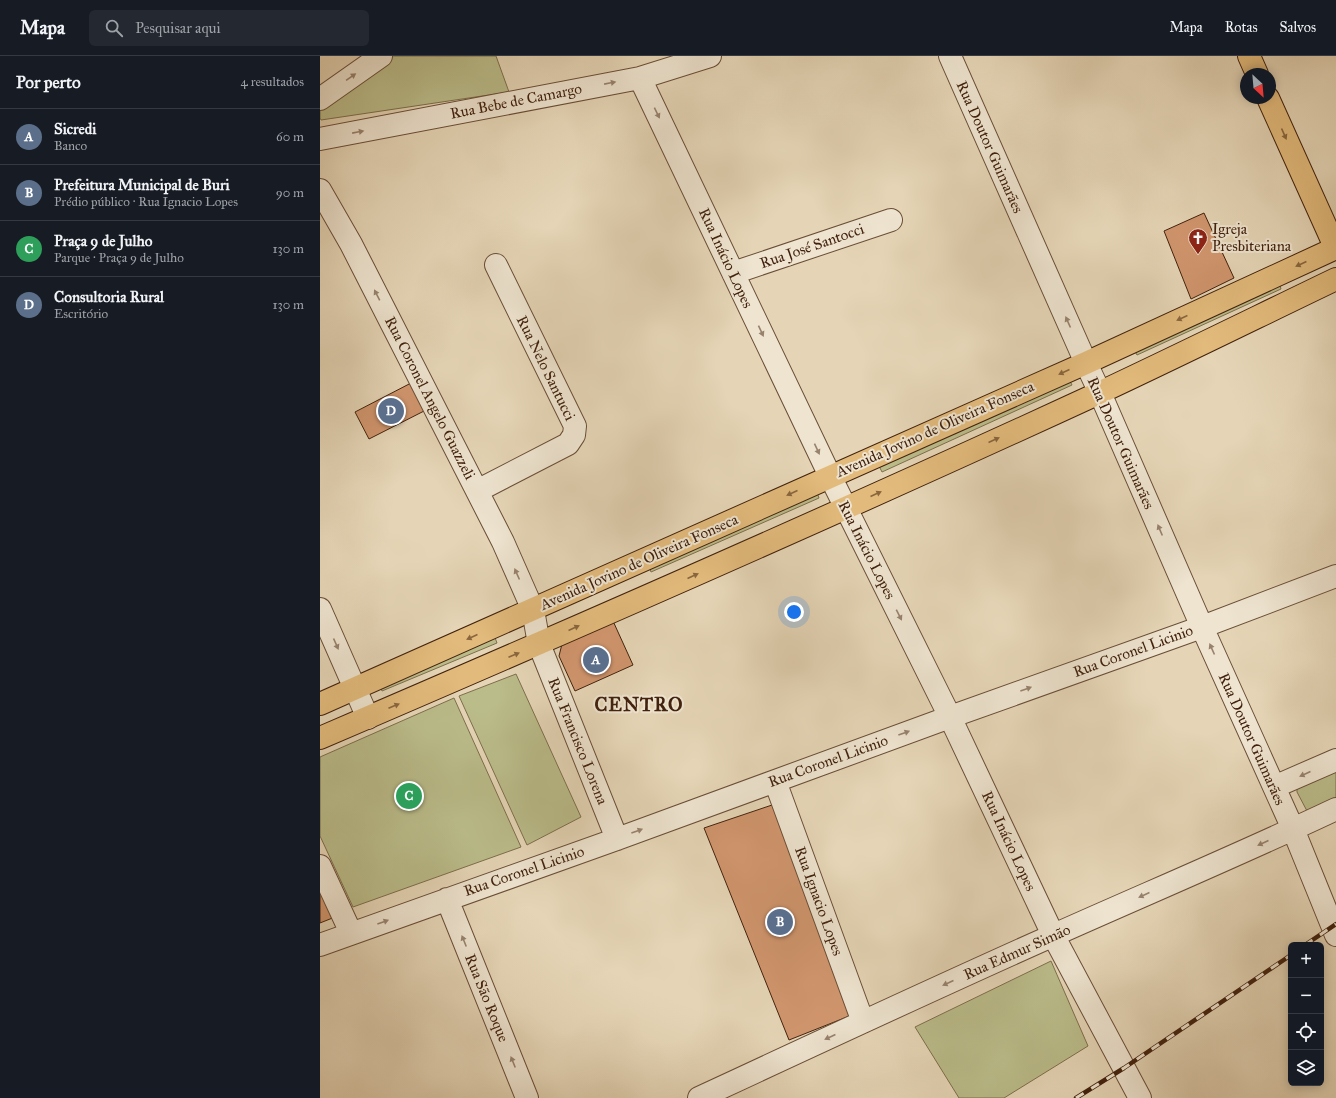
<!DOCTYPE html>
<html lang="pt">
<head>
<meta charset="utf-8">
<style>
	body { margin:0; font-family:"IM FELL Great Primer",serif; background:#242831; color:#f1f3f6 }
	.controls { position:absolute; right:12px; bottom:12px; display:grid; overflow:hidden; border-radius:6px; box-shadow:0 2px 10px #0003 }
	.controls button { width:36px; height:36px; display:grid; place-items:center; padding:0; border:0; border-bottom:1px solid #363941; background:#171b24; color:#f1f3f6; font:20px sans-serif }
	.compass { position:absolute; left:920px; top:12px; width:36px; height:36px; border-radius:50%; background:#171b24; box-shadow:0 2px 10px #0003; rotate:154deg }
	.you { position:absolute; left:474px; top:556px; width:14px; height:14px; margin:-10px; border:3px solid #fff; border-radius:50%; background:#1a73e8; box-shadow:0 0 0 6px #1a73e833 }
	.badge { display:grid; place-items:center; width:26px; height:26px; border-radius:50%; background:#0f766e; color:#fff; font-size:13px; font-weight:700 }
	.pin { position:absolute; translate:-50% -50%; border:2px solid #fff; box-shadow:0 1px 4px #0006 }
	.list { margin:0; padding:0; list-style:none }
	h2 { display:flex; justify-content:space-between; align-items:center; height:52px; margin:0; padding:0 16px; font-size:17px }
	h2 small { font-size:13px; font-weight:400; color:#9ea1a6 }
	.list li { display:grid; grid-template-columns:26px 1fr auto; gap:12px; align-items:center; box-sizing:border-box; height:56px; padding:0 16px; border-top:1px solid #363941 }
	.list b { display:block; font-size:15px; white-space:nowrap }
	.list p { margin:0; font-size:13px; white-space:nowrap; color:#9ea1a6 }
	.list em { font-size:13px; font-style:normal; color:#9ea1a6 }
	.icon { flex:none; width:22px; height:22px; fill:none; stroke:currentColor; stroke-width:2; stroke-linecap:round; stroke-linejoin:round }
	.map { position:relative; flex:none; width:1016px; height:1042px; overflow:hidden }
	header { display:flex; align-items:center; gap:24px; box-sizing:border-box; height:56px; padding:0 20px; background:#171b24; border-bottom:1px solid #363941 }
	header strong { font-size:19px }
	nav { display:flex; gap:22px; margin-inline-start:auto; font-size:14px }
	.search { width:280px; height:36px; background:#242831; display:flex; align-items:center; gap:10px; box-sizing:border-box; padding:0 14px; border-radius:6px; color:#9ea1a6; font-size:15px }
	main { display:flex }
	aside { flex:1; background:#171b24 }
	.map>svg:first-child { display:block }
	.green { fill:#babc8a; stroke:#7e6e4c }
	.building { fill:#d1966e; stroke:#41210d }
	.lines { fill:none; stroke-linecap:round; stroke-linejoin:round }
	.minor-casing { stroke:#6a4e37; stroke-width:24 }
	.major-casing { stroke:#41210d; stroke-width:24 }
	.minor { stroke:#eee4d0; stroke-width:22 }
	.major { stroke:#e2ba7b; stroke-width:22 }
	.rail-casing { stroke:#41210d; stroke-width:4.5 }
	.rail { stroke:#eee4d0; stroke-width:3; stroke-dasharray:9; stroke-linecap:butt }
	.oneway { fill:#98826e }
	.oneway2 { fill:#89663e }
	.labels { text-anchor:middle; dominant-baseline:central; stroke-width:4; stroke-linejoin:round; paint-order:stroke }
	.street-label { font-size:15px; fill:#41210d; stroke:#eee4d0 }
	.poi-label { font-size:15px; fill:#41210d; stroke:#eee4d0; text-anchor:start }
	.district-label { font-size:19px; font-weight:bold; letter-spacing:1px; fill:#41210d; stroke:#eee4d0 }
</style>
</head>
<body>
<header>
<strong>Mapa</strong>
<div class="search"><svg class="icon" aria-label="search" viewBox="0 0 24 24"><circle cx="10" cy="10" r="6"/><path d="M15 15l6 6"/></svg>Pesquisar aqui</div>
<nav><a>Mapa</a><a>Rotas</a><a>Salvos</a></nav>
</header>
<main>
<aside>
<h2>Por perto<small>4 resultados</small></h2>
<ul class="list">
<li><span class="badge" style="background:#5c6f8a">A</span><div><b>Sicredi</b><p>Banco</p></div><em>60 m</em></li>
<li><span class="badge" style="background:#5c6f8a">B</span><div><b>Prefeitura Municipal de Buri</b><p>Prédio público · Rua Ignacio Lopes</p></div><em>90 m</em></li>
<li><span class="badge" style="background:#2e9e5b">C</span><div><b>Praça 9 de Julho</b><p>Parque · Praça 9 de Julho</p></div><em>130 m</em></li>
<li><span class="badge" style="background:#5c6f8a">D</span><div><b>Consultoria Rural</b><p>Escritório</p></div><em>130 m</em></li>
</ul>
</aside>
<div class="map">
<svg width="1016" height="1042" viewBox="0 0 1016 1042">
	<rect width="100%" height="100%" fill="#e5d5b6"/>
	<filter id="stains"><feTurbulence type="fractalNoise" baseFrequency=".005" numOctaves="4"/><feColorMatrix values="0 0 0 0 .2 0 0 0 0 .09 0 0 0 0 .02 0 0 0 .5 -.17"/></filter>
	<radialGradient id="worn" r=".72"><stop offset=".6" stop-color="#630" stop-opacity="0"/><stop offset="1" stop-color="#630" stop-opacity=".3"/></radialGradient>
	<path class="green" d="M 72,0 L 176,0 L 189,36 L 1,64 L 0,62 L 0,50 Z
		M 959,226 L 961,233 L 817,299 L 813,292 Z
		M 748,321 L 752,329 L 562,416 L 558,408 Z
		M 496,434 L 499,442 L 331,516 L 328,508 Z
		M 174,579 L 177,587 L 62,635 L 59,629 Z
		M 196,618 L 261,761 L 207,789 L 139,640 Z
		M 134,642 L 201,791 L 33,851 L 0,780 L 0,701 Z
		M 1016,712 L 1016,744 L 987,755 L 977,736 L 977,730 Z
		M 731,905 L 768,990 L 684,1042 L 639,1042 L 595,971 Z"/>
	<path class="building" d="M 884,157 L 914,222 L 871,243 L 844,175 Z
		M 93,326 L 108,353 L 49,383 L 35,356 Z
		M 293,565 L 313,609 L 255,635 L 239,600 L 242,588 Z
		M 455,748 L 532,959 L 469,984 L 384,772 Z
		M 0,829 L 15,861 L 0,867 Z"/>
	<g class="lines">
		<defs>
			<path id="minor" d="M 630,0 L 766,307 L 780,337 L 882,571 L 973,773 L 1016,879
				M 320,22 L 510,420 L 630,661 L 733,879 L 820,1042
				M 0,43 L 61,0
				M 0,83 L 320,22 L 390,0
				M 0,134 L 31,188 L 183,486 L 213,554 L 219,588 L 297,783
				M 413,217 L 571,164
				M 157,435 L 248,388 L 254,379 L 255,370 L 176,209
				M 0,553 L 48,662
				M 455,725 L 543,966
				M 954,731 L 1016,704
				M 0,810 L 31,877
				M 127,843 L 207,1042
				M 0,889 L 297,783 L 630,661 L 882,571 L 1016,520
				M 379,1042 C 497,987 615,932 734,879 C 828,837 923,797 1016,753"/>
			<path id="major" d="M 929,0 L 937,18
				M 948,42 L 1016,193
				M 0,648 L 766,307 L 1016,192
				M 0,682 C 261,570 521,456 779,337 C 858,300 937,261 1016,223"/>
		</defs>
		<use href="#minor" class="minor-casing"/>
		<use href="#major" class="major-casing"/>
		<use href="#minor" class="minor"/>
		<use href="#major" class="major"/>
		<defs>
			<path id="rail" d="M 985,889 L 1016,868
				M 756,1042 L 804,1012 L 971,899"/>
		</defs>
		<use href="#rail" class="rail-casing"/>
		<use href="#rail" class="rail"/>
	</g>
	<defs><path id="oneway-solid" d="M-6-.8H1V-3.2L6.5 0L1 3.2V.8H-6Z"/></defs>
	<g class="oneway">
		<use href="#oneway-solid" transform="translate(31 21) rotate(-35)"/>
		<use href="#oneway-solid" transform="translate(290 27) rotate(-11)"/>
		<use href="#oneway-solid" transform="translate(337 57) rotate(64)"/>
		<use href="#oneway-solid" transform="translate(38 76) rotate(-11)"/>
		<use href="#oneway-solid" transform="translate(57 239) rotate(-117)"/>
		<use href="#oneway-solid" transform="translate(748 266) rotate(-114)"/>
		<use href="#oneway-solid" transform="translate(441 275) rotate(65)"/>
		<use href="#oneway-solid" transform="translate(497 393) rotate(65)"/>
		<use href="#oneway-solid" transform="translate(840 474) rotate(-113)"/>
		<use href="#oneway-solid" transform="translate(197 518) rotate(-114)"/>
		<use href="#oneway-solid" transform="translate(579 559) rotate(63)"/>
		<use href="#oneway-solid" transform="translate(16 588) rotate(66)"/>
		<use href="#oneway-solid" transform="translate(892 593) rotate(-114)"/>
		<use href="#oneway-solid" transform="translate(706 633) rotate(-20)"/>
		<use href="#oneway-solid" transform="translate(584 677) rotate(-20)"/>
		<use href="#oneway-solid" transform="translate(985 718) rotate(156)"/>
		<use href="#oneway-solid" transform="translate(317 775) rotate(-20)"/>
		<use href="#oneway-solid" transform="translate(943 787) rotate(156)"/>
		<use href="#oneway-solid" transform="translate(824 839) rotate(156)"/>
		<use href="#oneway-solid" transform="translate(63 866) rotate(-20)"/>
		<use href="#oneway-solid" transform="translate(144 885) rotate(-112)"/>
		<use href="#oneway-solid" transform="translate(628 927) rotate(156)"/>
		<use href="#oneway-solid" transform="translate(510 981) rotate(155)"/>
		<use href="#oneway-solid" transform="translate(193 1006) rotate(-112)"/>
	</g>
	<g class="oneway2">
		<use href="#oneway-solid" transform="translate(964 78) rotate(66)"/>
		<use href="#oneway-solid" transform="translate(981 208) rotate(155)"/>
		<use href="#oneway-solid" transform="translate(862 262) rotate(155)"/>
		<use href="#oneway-solid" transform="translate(744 316) rotate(156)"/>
		<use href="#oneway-solid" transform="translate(674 384) rotate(-24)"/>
		<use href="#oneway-solid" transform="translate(472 437) rotate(156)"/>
		<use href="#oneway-solid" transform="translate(556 438) rotate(-24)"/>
		<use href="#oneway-solid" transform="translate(373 520) rotate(-24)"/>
		<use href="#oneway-solid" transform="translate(254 572) rotate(-24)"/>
		<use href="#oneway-solid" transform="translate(152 581) rotate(156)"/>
		<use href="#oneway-solid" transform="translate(194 599) rotate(-23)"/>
		<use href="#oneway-solid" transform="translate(74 650) rotate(-23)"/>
	</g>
	<defs>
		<symbol id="church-pin" viewBox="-11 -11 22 30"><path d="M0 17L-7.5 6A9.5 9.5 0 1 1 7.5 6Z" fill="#8f2418" stroke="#eee4d0"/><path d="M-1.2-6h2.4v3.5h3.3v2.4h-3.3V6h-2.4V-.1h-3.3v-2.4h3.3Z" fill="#fff"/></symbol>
	</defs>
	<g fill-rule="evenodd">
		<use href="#church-pin" x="867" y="171" width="22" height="30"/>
	</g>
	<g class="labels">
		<g class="street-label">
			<text transform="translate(196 45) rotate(-11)">Rua Bebe de Camargo</text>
			<text transform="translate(670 91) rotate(66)">Rua Doutor Guimarães</text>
			<text transform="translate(492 190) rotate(-19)">Rua José Santocci</text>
			<text transform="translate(406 202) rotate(65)">Rua Inácio Lopes</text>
			<text transform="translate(226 312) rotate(64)">Rua Nelo Santucci</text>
			<text transform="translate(110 342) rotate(63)">Rua Coronel Angelo Guazzeli</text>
			<text transform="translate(615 373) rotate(-24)">Avenida Jovino de Oliveira Fonseca</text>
			<text transform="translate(801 387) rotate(66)">Rua Doutor Guimarães</text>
			<text transform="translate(547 494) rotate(63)">Rua Inácio Lopes</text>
			<text transform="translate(319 506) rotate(-24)">Avenida Jovino de Oliveira Fonseca</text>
			<text transform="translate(813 595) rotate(-20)">Rua Coronel Licinio</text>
			<text transform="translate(932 683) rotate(66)">Rua Doutor Guimarães</text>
			<text transform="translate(258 685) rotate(68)">Rua Francisco Lorena</text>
			<text transform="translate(508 705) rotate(-20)">Rua Coronel Licinio</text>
			<text transform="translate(689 785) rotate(65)">Rua Inácio Lopes</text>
			<text transform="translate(204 815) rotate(-19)">Rua Coronel Licinio</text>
			<text transform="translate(499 845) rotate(70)">Rua Ignacio Lopes</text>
			<text transform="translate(697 896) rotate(-24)">Rua Edmur Simão</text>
			<text transform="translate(167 942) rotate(68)">Rua São Roque</text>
		</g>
		<g class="poi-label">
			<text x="892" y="173">Igreja<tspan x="892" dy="17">Presbiteriana</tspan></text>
		</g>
		<g class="district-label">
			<text x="319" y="648">CENTRO</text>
		</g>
	</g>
	<rect width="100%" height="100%" filter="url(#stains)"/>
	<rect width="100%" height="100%" fill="url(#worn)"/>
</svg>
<div class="controls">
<button>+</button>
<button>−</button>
<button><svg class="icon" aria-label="locate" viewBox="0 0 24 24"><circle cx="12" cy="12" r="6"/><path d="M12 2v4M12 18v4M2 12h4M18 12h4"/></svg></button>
<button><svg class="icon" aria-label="layers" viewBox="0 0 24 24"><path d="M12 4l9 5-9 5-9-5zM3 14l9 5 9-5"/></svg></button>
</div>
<svg class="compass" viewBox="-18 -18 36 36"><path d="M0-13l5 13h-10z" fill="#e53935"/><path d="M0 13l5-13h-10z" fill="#9ea1a6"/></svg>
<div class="you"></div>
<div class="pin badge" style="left:276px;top:604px;background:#5c6f8a">A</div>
<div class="pin badge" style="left:460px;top:866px;background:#5c6f8a">B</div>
<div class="pin badge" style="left:89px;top:740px;background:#2e9e5b">C</div>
<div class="pin badge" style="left:71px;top:355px;background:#5c6f8a">D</div>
</div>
</main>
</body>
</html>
